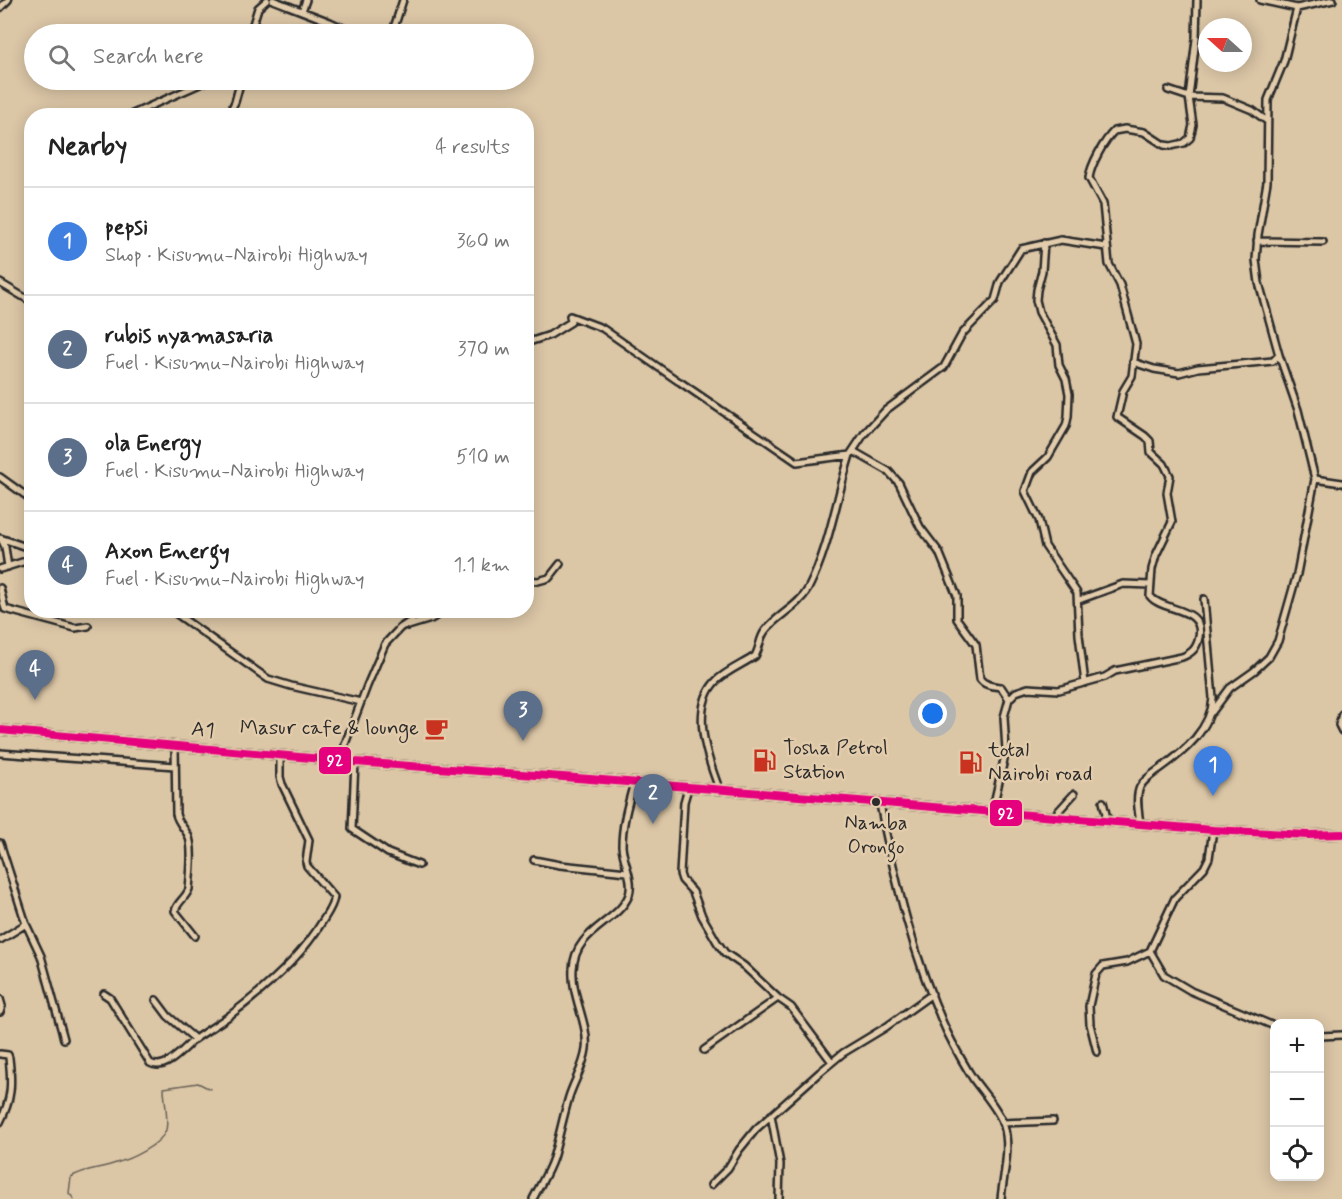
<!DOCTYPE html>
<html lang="en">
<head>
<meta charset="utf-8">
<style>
	body { margin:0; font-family:Mynerve,sans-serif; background:#f6f6f6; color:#222 }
	.controls { position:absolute; right:18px; bottom:18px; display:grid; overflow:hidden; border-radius:12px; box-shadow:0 3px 15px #0003 }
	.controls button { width:54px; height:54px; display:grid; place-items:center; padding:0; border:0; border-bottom:2px solid #e0e0e0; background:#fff; color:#222; font:30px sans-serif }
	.compass { position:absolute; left:1198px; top:18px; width:54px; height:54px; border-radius:50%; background:#fff; box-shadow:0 3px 15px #0003; rotate:291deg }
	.you { position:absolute; left:933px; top:714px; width:21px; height:21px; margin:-15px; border:4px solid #fff; border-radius:50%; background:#1a73e8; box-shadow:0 0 0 9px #1a73e833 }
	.badge { display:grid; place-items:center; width:39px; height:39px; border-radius:50%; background:#0b8043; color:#fff; font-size:20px; font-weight:700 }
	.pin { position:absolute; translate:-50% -50px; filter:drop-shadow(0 2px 3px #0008) }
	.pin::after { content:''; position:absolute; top:32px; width:21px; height:18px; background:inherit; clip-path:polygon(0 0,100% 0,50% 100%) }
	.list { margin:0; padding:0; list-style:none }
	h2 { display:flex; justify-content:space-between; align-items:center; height:78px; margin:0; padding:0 24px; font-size:26px }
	h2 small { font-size:20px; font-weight:400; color:#767676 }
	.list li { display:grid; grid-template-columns:39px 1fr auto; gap:18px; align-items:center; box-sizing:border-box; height:108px; padding:0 24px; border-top:2px solid #e0e0e0 }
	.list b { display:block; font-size:22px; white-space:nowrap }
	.list p { margin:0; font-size:20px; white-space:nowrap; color:#767676 }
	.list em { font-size:20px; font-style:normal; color:#767676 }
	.icon { flex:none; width:33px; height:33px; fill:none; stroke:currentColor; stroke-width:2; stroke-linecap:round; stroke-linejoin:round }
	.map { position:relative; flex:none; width:1342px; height:1199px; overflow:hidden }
	.search { position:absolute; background:#fff; box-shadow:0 3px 15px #0003; left:24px; top:24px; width:510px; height:66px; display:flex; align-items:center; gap:15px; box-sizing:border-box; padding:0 21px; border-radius:33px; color:#767676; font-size:22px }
	.panel { position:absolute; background:#fff; box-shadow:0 3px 15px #0003; left:24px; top:108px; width:510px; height:510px; border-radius:24px }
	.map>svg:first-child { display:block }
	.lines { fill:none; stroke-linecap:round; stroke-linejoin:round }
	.stream { stroke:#696257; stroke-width:1.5 }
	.minor-casing { stroke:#2b2b2b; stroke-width:10 }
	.highway-casing { stroke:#2b2b2b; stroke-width:12 }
	.minor { stroke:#e2ccab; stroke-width:5 }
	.highway { stroke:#e2ccab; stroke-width:8 }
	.bus-1-casing { stroke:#e2ccab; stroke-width:12 }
	.bus-1 { stroke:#e5007d; stroke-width:8 }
	.bus-dot { fill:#2b2b2b; stroke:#e2ccab; stroke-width:2 }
	.labels { text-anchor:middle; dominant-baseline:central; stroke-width:5; stroke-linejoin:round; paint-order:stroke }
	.bus-label { font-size:20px; fill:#2b2b2b; stroke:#e2ccab }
	.poi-label { font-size:21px; fill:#2b2b2b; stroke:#e2ccab; text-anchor:start }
	.street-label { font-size:21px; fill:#2b2b2b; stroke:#e2ccab }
	.line-badge { stroke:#e2ccab; stroke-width:2 }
	.badge-label { font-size:16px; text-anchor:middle; font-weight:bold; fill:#fff }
</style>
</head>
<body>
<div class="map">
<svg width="1342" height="1199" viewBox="0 0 1342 1199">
	<rect width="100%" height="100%" fill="#dbc6a6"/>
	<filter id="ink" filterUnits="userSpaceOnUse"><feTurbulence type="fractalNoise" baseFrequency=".0167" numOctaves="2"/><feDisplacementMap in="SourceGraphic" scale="12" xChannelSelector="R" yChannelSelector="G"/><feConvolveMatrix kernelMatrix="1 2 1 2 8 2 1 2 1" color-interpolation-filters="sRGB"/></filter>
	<g filter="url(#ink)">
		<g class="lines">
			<path class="stream" d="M 74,1199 L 69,1193 L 71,1177 C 85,1168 100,1169 116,1163 C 130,1159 161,1145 166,1130 C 169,1118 164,1100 164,1088 L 198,1083 L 210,1089"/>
			<defs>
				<path id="minor" d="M 273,0 L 330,22 L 356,34
					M 1260,0 L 1297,8 L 1333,0
					M 0,8 L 8,0
					M 302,11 L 306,0
					M 250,34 L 258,8 L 267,0
					M 392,34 L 403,0
					M 1168,90 L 1189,97 L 1223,98 L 1252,110 L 1267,121
					M 230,112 L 244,116
					M 128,116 L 209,80
					M 228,116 L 235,102 L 241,80
					M 1257,241 L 1323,242
					M 1044,243 L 1042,271 L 1037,290 L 1036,300 L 1039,312 L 1057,345 L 1059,365 L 1066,379 L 1069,394 L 1068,417 L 1066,426 L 1048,457 L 1032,472 L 1025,491 L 1039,520 L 1045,546 L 1077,593 L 1079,635 L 1085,683
					M 0,283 L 32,302
					M 526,343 L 550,335 L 571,322 L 570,316 L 602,328 L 678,381
					M 1133,362 L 1154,369 L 1179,373 L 1198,368 L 1273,361 L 1279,355 L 1259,283 L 1256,260 L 1258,235 L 1267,182 L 1268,100 L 1284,61 L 1297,8
					M 680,382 L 797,462 L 850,455
					M 853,451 L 888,471 L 899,483 L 920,527 L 939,552 L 957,596 L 957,619 L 976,645 L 980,679 C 985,686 994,686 1001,687 L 1009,699
					M 0,477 L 32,500
					M 1315,479 L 1342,483
					M 0,538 L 32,549
					M 1,539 L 5,547 L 8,567
					M 0,569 L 32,559
					M 526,580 L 538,581 L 549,578 L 560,564
					M 0,588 L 5,609 L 75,628 L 88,626
					M 1079,600 L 1123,584 L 1151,585
					M 171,610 L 268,679 L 291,686 L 361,702
					M 408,626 L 431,619 L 446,610
					M 1212,712 L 1230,688 L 1254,671 L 1269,657 L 1278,641 L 1297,574 L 1315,479 L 1298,410 L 1279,355
					M 1342,714 L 1339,725 L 1342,731
					M 175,745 L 176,814 C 178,823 184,827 188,835 C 194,847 190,876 189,889 C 186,898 177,902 175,911 L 195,936
					M 0,753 L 175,766
					M 345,761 L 345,744 L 367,686 L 385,644 L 400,628 L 412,620 L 416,610
					M 355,762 L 352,829 L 388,853 L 419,865
					M 688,788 L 684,802 L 680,874 L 682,880 L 693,892 L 702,916 L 717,942 L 725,953 L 744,966 L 778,998 L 791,1007 L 832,1062
					M 720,791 C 708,760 689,709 716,681 C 726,671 743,664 755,656 C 760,648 759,639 765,631 C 777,615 799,606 808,589 C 828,550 835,506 847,465 L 850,455 L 864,434 L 886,410 L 944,367 L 962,334 L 995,300 L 1000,282 L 1021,249 L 1061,240 L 1106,247
					M 1103,802 L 1108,822
					M 880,804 C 895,881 914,960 947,1032 C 955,1048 964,1065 974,1080 C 984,1094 999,1110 1004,1126 C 1011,1149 1003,1176 1001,1199
					M 992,812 L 1006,751 L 1004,717 L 1009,699 L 1016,692 L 1028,688 L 1059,690 L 1105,677 L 1115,671 L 1182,657 C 1192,653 1197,648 1199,637 C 1205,606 1162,612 1150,596 L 1152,569 L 1156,555 L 1172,522 L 1167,493 L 1170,476 L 1164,464 L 1151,452 L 1150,441 L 1145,436 L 1117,417 L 1123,391 L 1132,376 L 1136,344 L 1120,285 L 1109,264 L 1103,204 L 1089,178 C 1091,164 1104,141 1114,131 L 1125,129 L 1144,132 L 1164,145 L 1171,146 L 1184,143 L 1190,138 L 1193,125 L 1189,97 L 1196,39 L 1197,0
					M 1053,817 L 1074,794
					M 1140,824 C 1139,813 1135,798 1140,787 C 1144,779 1154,773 1161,768 C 1185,751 1211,729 1213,698 L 1204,599
					M 0,843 L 26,924 L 41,956 L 64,1039
					M 534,860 L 560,865 L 627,872
					M 0,940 L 26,924
					M 1150,951 L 1164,975 L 1191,991 L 1274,1026
					M 104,994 L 110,998 L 150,1063 C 166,1072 184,1048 195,1039 C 206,1031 218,1024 229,1016 C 264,990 300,959 322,922 C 327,914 333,906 334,897 L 307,866 L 306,862 L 309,840 L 282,784 L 280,777 L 280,756
					M 0,999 L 2,1006 L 0,1012
					M 156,1000 L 168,1016 L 195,1039
					M 1320,1036 L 1342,1035
					M 704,1050 L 778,998
					M 1097,1052 L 1090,1024 L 1089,1006 L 1096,974 L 1103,966 L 1127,962 L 1150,951 L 1175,898 L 1204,868 L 1209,858 L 1213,830
					M 0,1054 L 8,1055 L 9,1058 C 12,1083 12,1099 0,1122
					M 771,1115 L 780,1164 L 779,1199
					M 1003,1123 L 1053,1121
					M 711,1185 L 728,1168 L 739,1150 L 756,1129 L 820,1072 L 843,1053 L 886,1027 L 932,994
					M 533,1199 C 540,1185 548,1173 553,1158 C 559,1138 563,1117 569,1097 C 574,1081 584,1066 586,1049 C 589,1024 571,996 573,969 C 575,929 617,924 629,895 C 634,879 623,862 622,846 C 622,824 628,804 634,783"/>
				<path id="highway" d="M 0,730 L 355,762 L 590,779 L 1213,830 L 1308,835 L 1342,834"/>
			</defs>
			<use href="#minor" class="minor-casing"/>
			<use href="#highway" class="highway-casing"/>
			<use href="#minor" class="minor"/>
			<use href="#highway" class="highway"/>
			<defs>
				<path id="bus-1" d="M 0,730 L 355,762 L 590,779 L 1213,830 L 1308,835 L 1342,834"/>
			</defs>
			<use href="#bus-1" class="bus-1-casing"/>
			<use href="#bus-1" class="bus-1"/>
		</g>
	</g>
	<defs>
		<symbol id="cafe-bare" viewBox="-9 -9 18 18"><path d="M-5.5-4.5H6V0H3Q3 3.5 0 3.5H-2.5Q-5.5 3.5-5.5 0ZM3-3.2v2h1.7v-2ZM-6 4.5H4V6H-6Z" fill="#c8321e" stroke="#e2ccab" stroke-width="2.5" paint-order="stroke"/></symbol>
		<symbol id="fuel-bare" viewBox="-9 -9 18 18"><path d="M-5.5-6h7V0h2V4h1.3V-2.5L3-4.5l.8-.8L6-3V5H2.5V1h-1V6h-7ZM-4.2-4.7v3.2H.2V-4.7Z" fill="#c8321e" stroke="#e2ccab" stroke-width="2.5" paint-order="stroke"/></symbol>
	</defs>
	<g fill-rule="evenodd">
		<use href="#cafe-bare" x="420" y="712" width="33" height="33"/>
		<use href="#fuel-bare" x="748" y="744" width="33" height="33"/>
		<use href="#fuel-bare" x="954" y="746" width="33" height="33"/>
	</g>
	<circle class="bus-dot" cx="876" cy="802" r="5"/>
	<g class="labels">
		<g class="bus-label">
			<text x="876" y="823">Namba<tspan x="876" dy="24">Orongo</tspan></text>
		</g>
		<g class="poi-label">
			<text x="419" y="728" text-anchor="end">Masur cafe &amp; lounge</text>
			<text x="783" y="748">Tosha Petrol<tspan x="783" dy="24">Station</tspan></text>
			<text x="988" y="750">total<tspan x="988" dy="24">Nairobi road</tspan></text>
		</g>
		<g class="street-label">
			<text transform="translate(203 730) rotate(6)">A1</text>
		</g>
	</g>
	<g class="line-badge">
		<rect x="318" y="746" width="34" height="29" rx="6" fill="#e5007d"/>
		<rect x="989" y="799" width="34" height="28" rx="6" fill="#e5007d"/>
	</g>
	<g class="badge-label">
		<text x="335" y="766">92</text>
		<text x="1006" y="819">92</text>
	</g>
</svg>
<div class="controls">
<button>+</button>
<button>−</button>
<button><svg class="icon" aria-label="locate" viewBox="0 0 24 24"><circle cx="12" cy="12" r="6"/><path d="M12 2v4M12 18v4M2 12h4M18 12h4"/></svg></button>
</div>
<svg class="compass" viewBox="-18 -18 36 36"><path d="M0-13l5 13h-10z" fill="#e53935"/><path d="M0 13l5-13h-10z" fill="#767676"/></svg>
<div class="you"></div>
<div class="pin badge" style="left:1213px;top:796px;background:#3f7fe0">1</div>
<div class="pin badge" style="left:653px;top:824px;background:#5c6f8a">2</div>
<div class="pin badge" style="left:523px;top:741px;background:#5c6f8a">3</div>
<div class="pin badge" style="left:35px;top:700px;background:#5c6f8a">4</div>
<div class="search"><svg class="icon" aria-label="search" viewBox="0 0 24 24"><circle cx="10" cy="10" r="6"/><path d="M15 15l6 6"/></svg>Search here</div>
<section class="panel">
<h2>Nearby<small>4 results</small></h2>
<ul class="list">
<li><span class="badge" style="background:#3f7fe0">1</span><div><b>pepsi</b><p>Shop · Kisumu-Nairobi Highway</p></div><em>360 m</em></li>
<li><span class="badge" style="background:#5c6f8a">2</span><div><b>rubis nyamasaria</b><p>Fuel · Kisumu-Nairobi Highway</p></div><em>370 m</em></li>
<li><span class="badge" style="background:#5c6f8a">3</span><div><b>ola Energy</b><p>Fuel · Kisumu-Nairobi Highway</p></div><em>510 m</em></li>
<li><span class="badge" style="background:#5c6f8a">4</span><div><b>Axon Energy</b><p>Fuel · Kisumu-Nairobi Highway</p></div><em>1.1 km</em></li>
</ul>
</section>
</div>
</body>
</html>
